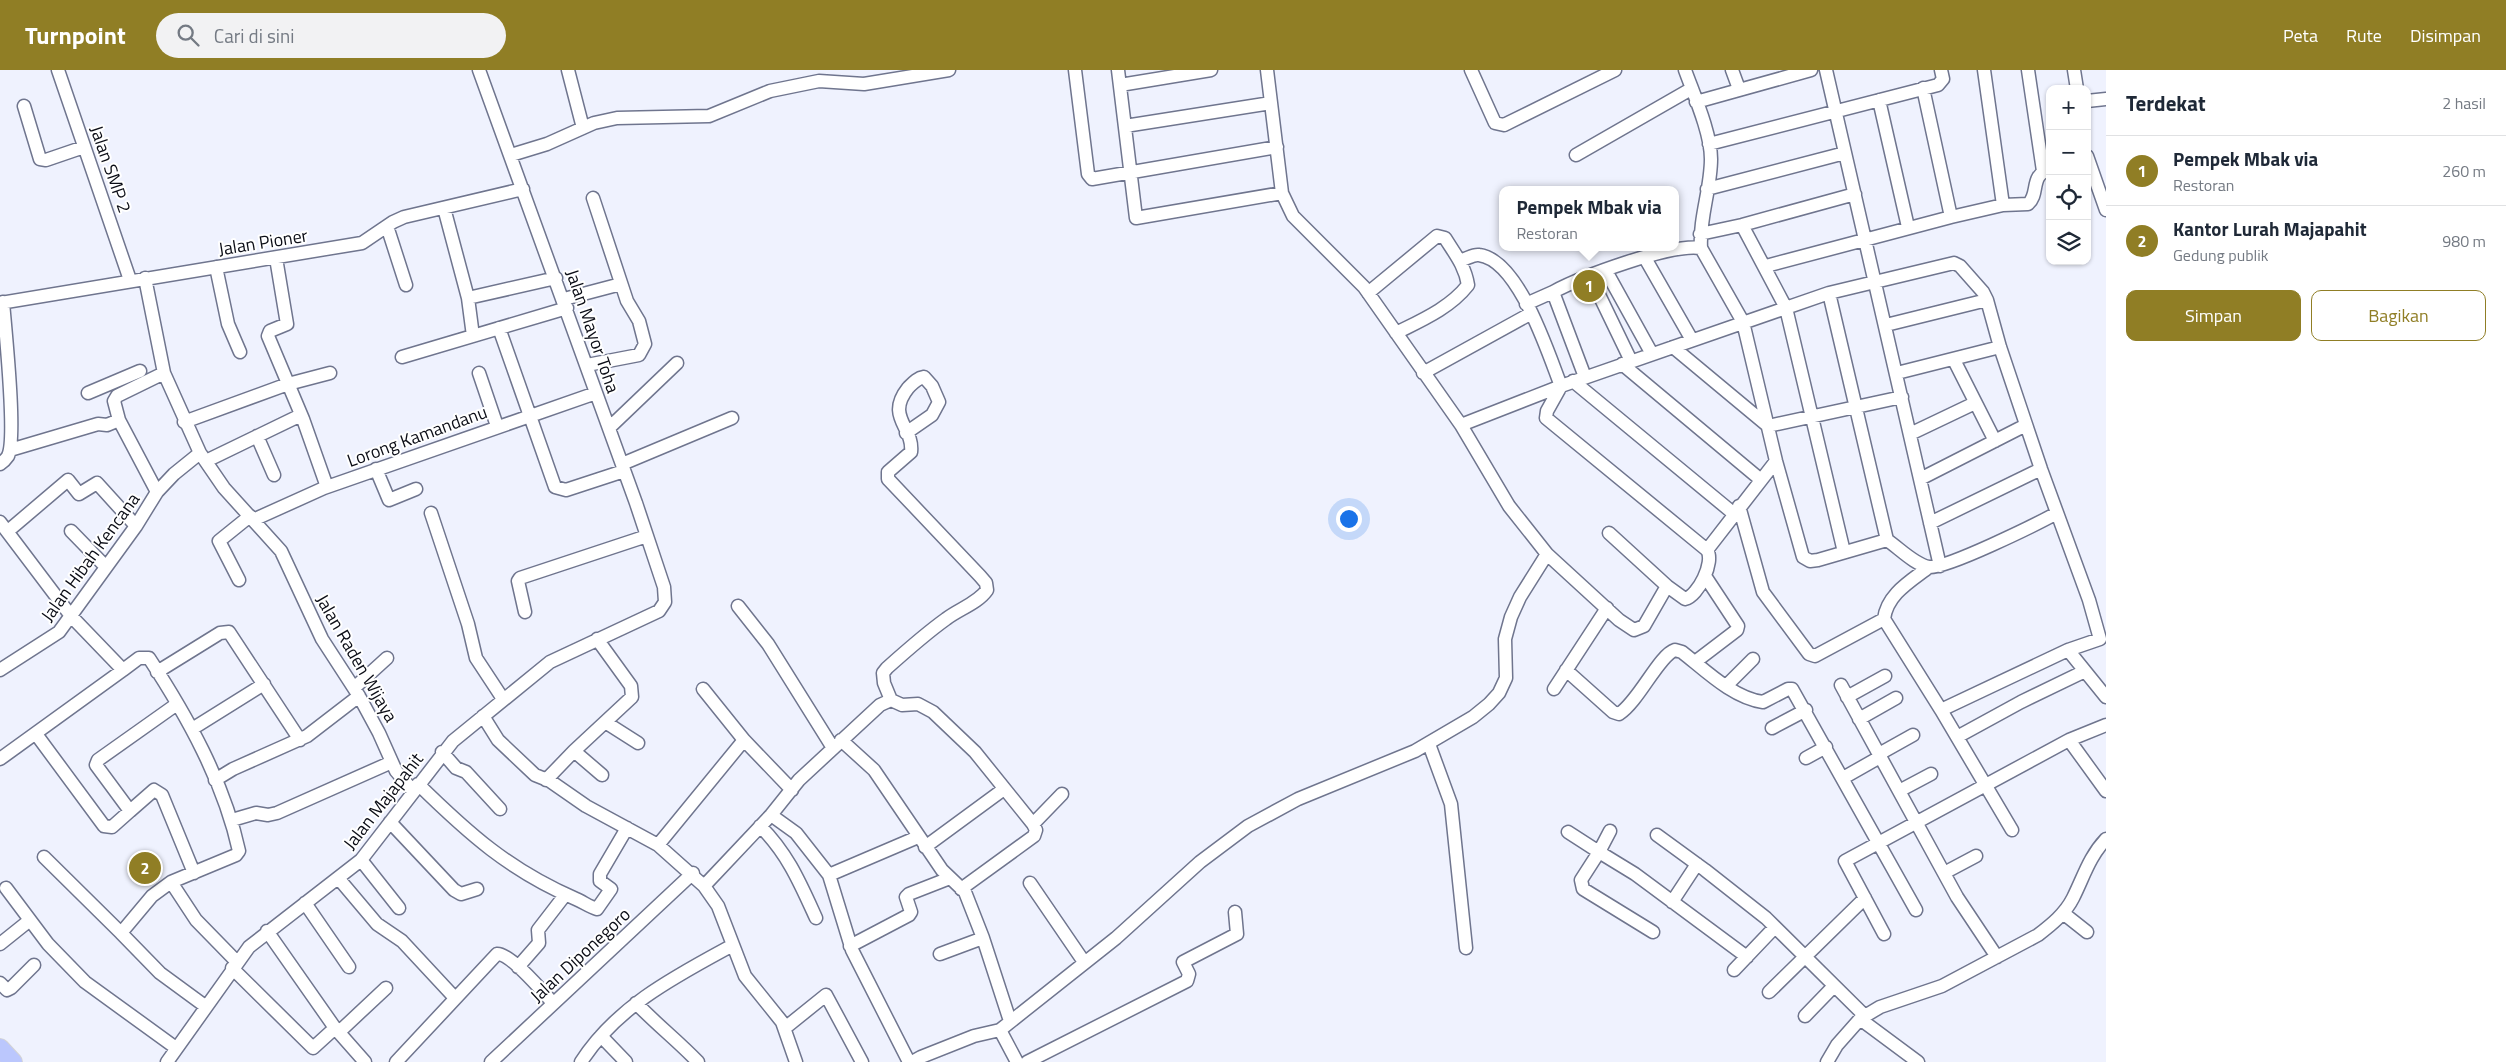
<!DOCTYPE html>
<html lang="id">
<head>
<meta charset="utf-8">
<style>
	body { margin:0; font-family:"Titillium Web",sans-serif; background:#f2f2f3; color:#1f2937 }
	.controls { position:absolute; right:15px; top:15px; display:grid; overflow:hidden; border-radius:10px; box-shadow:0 1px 4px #0004 }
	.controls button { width:45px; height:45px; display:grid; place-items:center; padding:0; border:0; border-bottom:1px solid #e0e1e3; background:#fff; color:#1f2937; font:25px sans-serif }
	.you { position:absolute; left:1348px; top:448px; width:18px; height:18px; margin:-12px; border:4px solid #fff; border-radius:50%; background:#1a73e8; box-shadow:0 0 0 8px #1a73e833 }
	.badge { display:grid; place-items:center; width:32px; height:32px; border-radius:50%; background:#907e25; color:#fff; font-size:16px; font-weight:700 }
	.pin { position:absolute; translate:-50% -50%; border:2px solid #fff; box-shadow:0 1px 5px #0006 }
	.popup { position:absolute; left:1499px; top:116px; width:180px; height:65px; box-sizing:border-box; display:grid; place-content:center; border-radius:10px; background:#fff; filter:drop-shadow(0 1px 4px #0005); font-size:16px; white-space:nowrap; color:#747a83 }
	.popup b { font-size:19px; color:#1f2937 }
	.popup::after { content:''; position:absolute; left:50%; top:100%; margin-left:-10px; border:10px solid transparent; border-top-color:#fff }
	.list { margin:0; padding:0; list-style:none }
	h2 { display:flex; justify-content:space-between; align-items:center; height:65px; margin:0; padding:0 20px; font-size:21px }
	h2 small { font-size:16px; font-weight:400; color:#747a83 }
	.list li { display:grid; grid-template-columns:32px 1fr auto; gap:15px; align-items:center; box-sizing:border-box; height:70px; padding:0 20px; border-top:1px solid #e0e1e3 }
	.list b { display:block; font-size:19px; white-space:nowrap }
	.list p { margin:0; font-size:16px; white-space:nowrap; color:#747a83 }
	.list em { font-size:16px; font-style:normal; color:#747a83 }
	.actions { display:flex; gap:10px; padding:15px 20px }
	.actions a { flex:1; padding:11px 0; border:1px solid #907e25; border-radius:10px; text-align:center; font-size:18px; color:#907e25 }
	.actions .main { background:#907e25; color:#fff }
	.icon { flex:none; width:28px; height:28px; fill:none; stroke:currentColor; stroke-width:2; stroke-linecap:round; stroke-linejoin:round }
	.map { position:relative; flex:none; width:2106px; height:992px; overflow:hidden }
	header { display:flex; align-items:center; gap:30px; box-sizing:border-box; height:70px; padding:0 25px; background:#907e25; color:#fff }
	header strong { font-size:24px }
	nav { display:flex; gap:28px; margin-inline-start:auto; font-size:18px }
	.search { width:350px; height:45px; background:#f2f2f3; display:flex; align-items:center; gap:12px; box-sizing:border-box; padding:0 18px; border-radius:28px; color:#747a83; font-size:19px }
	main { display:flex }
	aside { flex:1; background:#fff }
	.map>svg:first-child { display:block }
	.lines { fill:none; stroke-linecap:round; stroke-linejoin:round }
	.minor-casing { stroke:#6f758e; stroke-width:15 }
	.highway-casing { stroke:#d3d3d5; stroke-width:20 }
	.minor { stroke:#fff; stroke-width:12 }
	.highway { stroke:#bbc7fd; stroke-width:18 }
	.labels { text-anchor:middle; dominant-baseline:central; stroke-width:4; stroke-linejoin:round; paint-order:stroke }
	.street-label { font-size:18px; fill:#0b0d16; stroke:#fff }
</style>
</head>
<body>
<header>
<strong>Turnpoint</strong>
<div class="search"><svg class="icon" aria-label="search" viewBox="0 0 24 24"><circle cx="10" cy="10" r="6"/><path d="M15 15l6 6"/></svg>Cari di sini</div>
<nav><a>Peta</a><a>Rute</a><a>Disimpan</a></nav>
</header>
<main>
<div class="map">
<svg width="2106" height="992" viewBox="0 0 2106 992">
	<rect width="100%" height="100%" fill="#eff2fe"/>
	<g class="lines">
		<defs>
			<path id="minor" d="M 58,0 L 130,210
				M 568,0 L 583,58
				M 1075,0 L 1088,104 L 1092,109 L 1277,77
				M 1118,0 L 1136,148 L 1282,123
				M 1471,0 L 1495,53 L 1504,55 L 1615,0
				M 1685,0 C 1694,25 1711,63 1711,89 C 1711,119 1699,148 1701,178 L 1743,252 L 1776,391 L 1803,487 L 1810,491 L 1818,490 L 1887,470
				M 1732,0 L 1739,19
				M 1826,0 L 1940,496
				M 1984,0 L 2003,135
				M 2028,0 L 2043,101
				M 2074,0 L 2077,19
				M 1120,15 L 1211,0
				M 1923,18 L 1951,147
				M 1879,30 L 1908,157
				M 2087,31 L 2106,29
				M 1696,32 L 1811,0
				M 24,36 L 40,89 L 46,90 L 84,77
				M 1125,56 L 1271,33
				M 1709,74 L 1938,15 L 1943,9 L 1941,0
				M 511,85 L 547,74 L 594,53 L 617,48 L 709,46 L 770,21 L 819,11 L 864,14 L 949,0
				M 1576,85 L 1691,19
				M 2087,86 L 2106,140
				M 1707,119 L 1845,83
				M 444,138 L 468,228 L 473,266
				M 1742,155 L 1786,238 L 1844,482
				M 387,156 L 406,215
				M 1700,164 L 1742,155 L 1855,124
				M 276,188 L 287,254 L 270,261 L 268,266 L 303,349 L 327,417
				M 1645,188 L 1692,270
				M 1766,196 L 1951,147 L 2003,135 L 2028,134 C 2040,124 2029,104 2050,100
				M 216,197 L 228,254 L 240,282
				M 1606,201 L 1652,284
				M 1590,206 L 1631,291
				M 145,208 L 164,303 L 200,383 L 224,418 L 281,481 L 322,569 L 359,626 L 379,663 L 396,701 L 413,721
				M 1368,223 L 1437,166 L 1445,168 C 1455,184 1465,196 1468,215 C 1450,238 1422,250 1396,263
				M 1829,223 L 1887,470 C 1899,478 1915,495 1929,497 C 1946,499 2037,454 2057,443
				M 468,228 L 556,208
				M 564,229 L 621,214
				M 0,233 L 362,173 L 393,152 L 404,147 L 523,119
				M 1526,234 L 1553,222
				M 1886,255 L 1987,230
				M 499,258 L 555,417 L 566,420 L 624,401
				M 1673,277 L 1768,356 L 1902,327
				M 402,287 L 567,238
				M 1954,290 L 1995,371
				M 1622,294 L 1761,410
				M 587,295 L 639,285 L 645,274 L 639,251 L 627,231 L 593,128
				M 479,303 L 497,356
				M 1423,303 L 1530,244
				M 1897,303 L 2000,277
				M 1585,307 L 1553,222 C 1581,207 1671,173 1701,178
				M 1573,311 L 1733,443
				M 88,323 L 140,301
				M 184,352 L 288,314 L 330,303
				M 1461,355 L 1561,316 C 1548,283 1519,190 1479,185 C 1473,184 1467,189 1461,190
				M 609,358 L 677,293
				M 906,363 L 932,345 L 939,332 L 932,316 L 924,307 C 917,308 913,313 908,318 C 885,347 914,357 911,382 L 888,402 L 888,409 L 980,506 L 986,513 L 987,520 C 978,533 959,539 946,549 C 925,564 906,581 887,598 L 883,603 L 884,613 L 891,630 L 902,635 L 918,634 L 933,642 L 975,682 L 1033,754 L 1036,760 L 1034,766 L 961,819
				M 1910,364 L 1975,333
				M 257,366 L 274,405
				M 10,380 L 98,354 L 107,355 L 119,350
				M 206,391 L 301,345
				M 0,394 C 3,392 6,389 8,386 C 17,368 5,258 3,232
				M 622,394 L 732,348
				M 376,399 L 389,430 L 416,419
				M 1920,409 L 2026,355
				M 157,422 L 119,350 L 114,331 L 117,326 L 164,303
				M 1739,436 L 1763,522 L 1809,584 L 1815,586 L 1884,549
				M 431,443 L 468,554 L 476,588 L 503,629
				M 253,450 L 324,418 L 596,323
				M 0,452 L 71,546 L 123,600 L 139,588 L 149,588 C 187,646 224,712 239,781 L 236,785 L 171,812 L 152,826 L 121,863 L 160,903 L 205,936
				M 1930,453 L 2041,399
				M 8,461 L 68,410 L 79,424 L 97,413 L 136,456
				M 71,461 L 106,497
				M 1609,463 L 1667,516 L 1685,529 C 1698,526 1715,492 1707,480 L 1546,348 L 1547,341 L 1561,316 L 1829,223 L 1954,193 L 1960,196 L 1983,222 L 1987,230 L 2000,277 L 2041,399 L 2089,530 L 2100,569 L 2068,580
				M 1707,480 L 1776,391
				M 1547,484 L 1619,550 L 1634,560 L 1644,556 L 1667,516
				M 1929,497 C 1911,511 1887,524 1884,549 L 1941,640 L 2012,760
				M 239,510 L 219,471 L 250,446
				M 738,536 L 768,574 L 833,678
				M 525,542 L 518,511 L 520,508 L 647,466
				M 1695,592 L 1737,560 L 1738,556 L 1705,506
				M 0,600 L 59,562 L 136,456 L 157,422 L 174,404 L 200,383
				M 1566,600 L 1613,642 L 1619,644 C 1639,631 1659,585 1675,580 L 1682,582 C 1705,600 1733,628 1763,632 L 1788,619 L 1792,619 L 1916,840
				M 157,602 L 220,563 L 229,562 L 300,670
				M 1727,615 L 1753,589
				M 1841,615 L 1957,827 L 1997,887
				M 354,618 L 387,588
				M 703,619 L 744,670
				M 1554,619 L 1607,538
				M 1847,627 L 1885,606
				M 177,634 L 98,690 L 96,695 L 130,741 L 154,720 L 162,725 L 194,803
				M 1941,640 L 2068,580 L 2106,627
				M 483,646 L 498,670 L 535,705 L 550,711 L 586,736 L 658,775 L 704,816 L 718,836 L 745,906 L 782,952 L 796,992
				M 1859,649 L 1896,628
				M 605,652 L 638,673
				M 1772,658 L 1806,640
				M 192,659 L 264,614
				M 36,664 L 104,756 L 112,757 L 130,741
				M 1957,667 L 2021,632 L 2085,601
				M 841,670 L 874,700 L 942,800 L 965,822 L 983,868 L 1010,951
				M 2069,670 L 2106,721
				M 1429,674 L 1451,734 L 1466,878
				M 574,681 L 602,705
				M 442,682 L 456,698 L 466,702 L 500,739
				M 1879,684 L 1913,665
				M 1806,688 L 1826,677
				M 0,689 L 123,600
				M 1843,708 L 1880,687
				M 215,710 L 233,699 L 307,666 L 359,626
				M 546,710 L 574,681 L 632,627 L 631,616 L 597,569
				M 418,714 C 469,764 509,800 576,829 C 583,832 590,837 597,839 L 611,819 L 600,811 L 600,804 L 627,758
				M 1899,721 L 1931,704
				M 771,745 L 796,763 L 829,805 L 852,880 L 909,992
				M 232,750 L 256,743 L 268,745 L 277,743 L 392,692
				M 390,752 L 454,820 L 461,824 L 477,819
				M 1033,754 L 1062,724
				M 760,756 C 788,784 800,813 816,848
				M 1568,762 L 1599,782 L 1610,761
				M 1657,765 L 1705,800 L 1766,848 L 1865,946
				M 658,775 L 744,670 L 792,720
				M 925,777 L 1004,719
				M 44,787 L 121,863
				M 361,790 L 399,838
				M 1944,803 L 1976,786
				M 829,805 L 918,767
				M 339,809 L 377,854 L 402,871 L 455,928
				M 171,812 L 196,850 L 237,892
				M 1030,813 L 1084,892
				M 704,816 L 771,745 L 799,710 L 880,635 L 891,630
				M 6,818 L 48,874 L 85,912 L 176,978
				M 1672,832 L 1697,794
				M 305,833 L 349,897
				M 2063,843 L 2087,862
				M 267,861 L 335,958 L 365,992
				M 1653,862 L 1583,819 L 1581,810 L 1599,782 L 1635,804 L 1747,887
				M 1884,864 L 1845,791 L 2069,670 L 2106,655
				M 0,874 L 30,850
				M 850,876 L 909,845 L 911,842 L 906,827 L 909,824 L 950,808
				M 940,884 L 983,868
				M 518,897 L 539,873 L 538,860 L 565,825
				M 232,898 L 313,978 L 335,958
				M 1734,900 L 1775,857
				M 0,913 L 7,920 L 11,918 L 34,895
				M 1769,922 L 1865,828
				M 636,933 C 656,954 678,971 698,992
				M 1805,946 L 1834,916
				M 1860,949 L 1918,992
				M 785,958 L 826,925 L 862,992
				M 1000,960 L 1017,992
				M 339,962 L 386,918
				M 601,966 L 626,992
				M 167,992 L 249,877 L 361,790 L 453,671 L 550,592 L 659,541 L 665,532 L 664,517 L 636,433 L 479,0
				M 396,992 L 497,884 C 510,883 543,922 553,933
				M 491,992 L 693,803
				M 581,992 C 617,936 676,906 733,875
				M 912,992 L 921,987 L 974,966 L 1000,960 L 1116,868 L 1200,792 L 1248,756 L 1298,729 L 1415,681 L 1473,647 L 1489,634 L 1499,623 L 1506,608 L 1505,569 L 1511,547 L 1520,527 L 1547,484 L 1509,436 L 1461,355 L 1364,217 L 1293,146 L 1282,123 L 1267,0
				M 1027,992 L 1187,911 L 1189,904 L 1183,892 L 1237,864 L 1235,842
				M 1827,992 L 1837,975 L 1860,949 L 1880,937 L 1942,916 L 2038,865 C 2051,855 2065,844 2073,828 C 2084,806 2089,787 2106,769"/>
			<path id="highway" d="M 0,978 L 13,992"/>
		</defs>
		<use href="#minor" class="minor-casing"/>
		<use href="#highway" class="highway-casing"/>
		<use href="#minor" class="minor"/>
		<use href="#highway" class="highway"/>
	</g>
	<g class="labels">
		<g class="street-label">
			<text transform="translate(111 99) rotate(71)">Jalan SMP 2</text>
			<text transform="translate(263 172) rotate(-9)">Jalan Pioner</text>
			<text transform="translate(593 261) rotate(71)">Jalan Mayor Toha</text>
			<text transform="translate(417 366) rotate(-20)">Lorong Kamandanu</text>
			<text transform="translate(90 487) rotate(-54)">Jalan Hibah Kencana</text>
			<text transform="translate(357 588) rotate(60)">Jalan Raden Wijaya</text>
			<text transform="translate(383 731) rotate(-52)">Jalan Majapahit</text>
			<text transform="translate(580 885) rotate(-43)">Jalan Diponegoro</text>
		</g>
	</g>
</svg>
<div class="controls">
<button>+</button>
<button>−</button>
<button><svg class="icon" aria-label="locate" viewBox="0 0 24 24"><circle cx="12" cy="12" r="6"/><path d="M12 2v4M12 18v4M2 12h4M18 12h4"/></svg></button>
<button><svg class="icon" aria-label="layers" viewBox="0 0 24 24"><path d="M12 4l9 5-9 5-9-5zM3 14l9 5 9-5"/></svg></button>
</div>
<div class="you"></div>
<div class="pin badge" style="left:1589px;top:216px">1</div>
<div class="popup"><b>Pempek Mbak via</b>Restoran</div>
<div class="pin badge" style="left:145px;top:798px">2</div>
</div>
<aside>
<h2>Terdekat<small>2 hasil</small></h2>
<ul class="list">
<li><span class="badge">1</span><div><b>Pempek Mbak via</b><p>Restoran</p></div><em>260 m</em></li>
<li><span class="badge">2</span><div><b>Kantor Lurah Majapahit</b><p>Gedung publik</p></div><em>980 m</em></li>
</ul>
<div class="actions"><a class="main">Simpan</a><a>Bagikan</a></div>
</aside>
</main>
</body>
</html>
